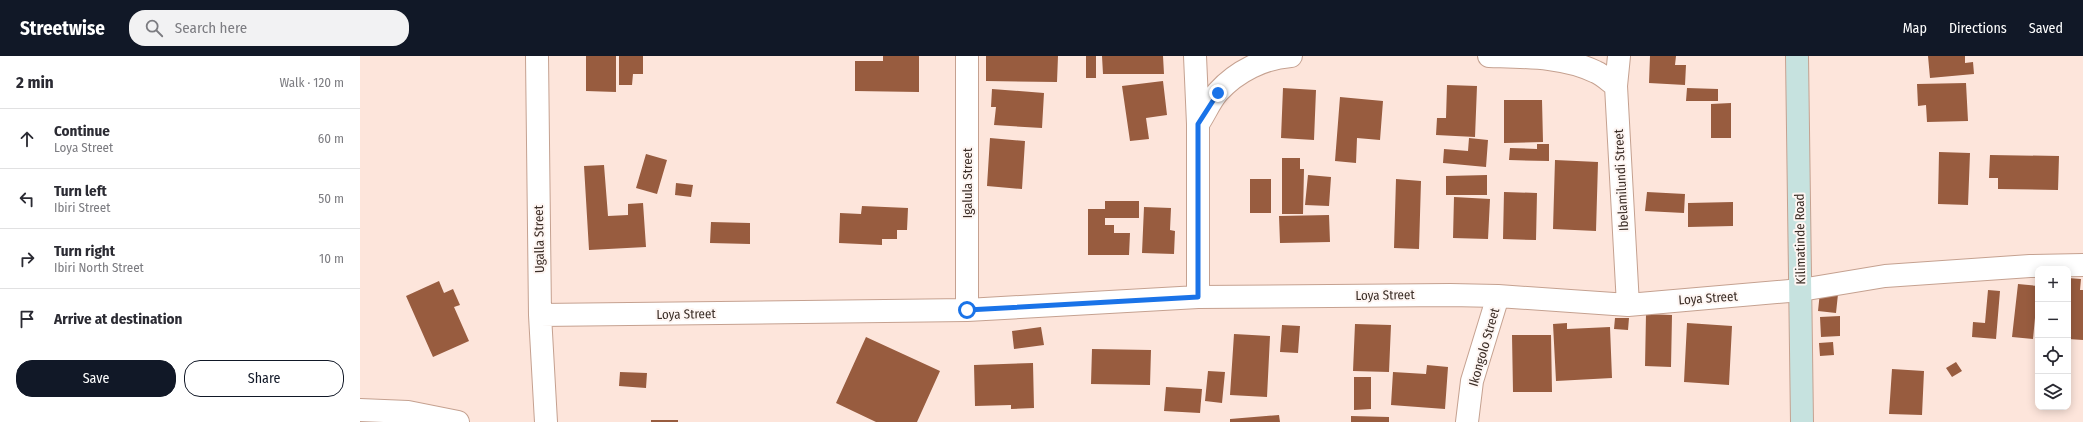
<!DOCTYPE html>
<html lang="en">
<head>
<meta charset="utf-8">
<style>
	body { margin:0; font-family:"Fira Sans Condensed",sans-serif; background:#f2f2f3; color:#2b2b33 }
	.controls { position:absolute; right:12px; bottom:12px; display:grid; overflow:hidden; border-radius:8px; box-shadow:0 2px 10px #0003 }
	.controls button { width:36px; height:36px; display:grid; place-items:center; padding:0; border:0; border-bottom:1px solid #e1e1e2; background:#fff; color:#2b2b33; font:20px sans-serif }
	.stop { position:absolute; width:12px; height:12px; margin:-9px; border:3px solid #1a73e8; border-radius:50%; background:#fff }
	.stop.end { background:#1a73e8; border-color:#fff; box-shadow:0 1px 4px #0008 }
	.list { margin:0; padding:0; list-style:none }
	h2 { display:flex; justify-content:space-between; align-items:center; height:52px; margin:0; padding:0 16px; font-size:17px }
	h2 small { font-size:13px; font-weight:400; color:#7c7c81 }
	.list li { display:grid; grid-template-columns:26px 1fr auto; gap:12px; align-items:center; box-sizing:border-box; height:60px; padding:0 16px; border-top:1px solid #e1e1e2 }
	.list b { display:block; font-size:15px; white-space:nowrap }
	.list p { margin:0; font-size:13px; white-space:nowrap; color:#7c7c81 }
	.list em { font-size:13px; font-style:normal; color:#7c7c81 }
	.actions { display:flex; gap:8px; padding:12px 16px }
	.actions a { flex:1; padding:9px 0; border:1px solid #111827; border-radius:16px; text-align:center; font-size:14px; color:#111827 }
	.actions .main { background:#111827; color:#fff }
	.icon { flex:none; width:22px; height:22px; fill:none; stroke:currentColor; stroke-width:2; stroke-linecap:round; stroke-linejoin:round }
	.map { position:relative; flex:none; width:1723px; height:366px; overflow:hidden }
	header { display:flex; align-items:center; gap:24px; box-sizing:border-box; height:56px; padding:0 20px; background:#111827; color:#fff }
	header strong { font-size:19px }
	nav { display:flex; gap:22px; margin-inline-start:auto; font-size:14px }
	.search { width:280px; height:36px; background:#f2f2f3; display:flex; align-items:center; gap:10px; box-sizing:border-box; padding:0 14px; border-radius:16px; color:#7c7c81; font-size:15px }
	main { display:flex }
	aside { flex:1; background:#fff }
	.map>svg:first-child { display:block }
	.building { fill:#985c3f }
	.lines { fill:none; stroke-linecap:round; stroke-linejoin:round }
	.minor-casing { stroke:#c5a190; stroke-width:24 }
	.secondary-casing { stroke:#c5a190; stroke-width:24 }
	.minor { stroke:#fff; stroke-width:22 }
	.secondary { stroke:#c6e2df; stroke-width:22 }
	.route { stroke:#1a73e8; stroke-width:5 }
	.labels { text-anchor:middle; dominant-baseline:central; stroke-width:4; stroke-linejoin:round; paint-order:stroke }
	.street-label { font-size:13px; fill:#3b2d26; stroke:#fef6f3 }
</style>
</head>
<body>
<header>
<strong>Streetwise</strong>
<div class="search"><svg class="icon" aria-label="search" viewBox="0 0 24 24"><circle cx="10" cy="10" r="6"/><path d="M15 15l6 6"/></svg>Search here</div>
<nav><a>Map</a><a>Directions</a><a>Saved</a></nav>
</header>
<main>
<aside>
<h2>2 min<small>Walk · 120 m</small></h2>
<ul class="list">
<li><svg class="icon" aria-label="ahead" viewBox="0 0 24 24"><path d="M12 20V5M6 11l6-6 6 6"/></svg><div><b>Continue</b><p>Loya Street</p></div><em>60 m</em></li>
<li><svg class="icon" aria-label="left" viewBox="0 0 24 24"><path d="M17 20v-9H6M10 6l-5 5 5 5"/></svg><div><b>Turn left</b><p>Ibiri Street</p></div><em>50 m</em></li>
<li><svg class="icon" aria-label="right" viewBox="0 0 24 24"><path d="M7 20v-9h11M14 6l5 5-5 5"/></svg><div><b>Turn right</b><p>Ibiri North Street</p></div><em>10 m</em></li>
<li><svg class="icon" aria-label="arrive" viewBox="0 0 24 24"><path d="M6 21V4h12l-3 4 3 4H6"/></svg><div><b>Arrive at destination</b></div></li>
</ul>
<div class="actions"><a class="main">Save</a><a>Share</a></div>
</aside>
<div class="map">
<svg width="1723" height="366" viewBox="0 0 1723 366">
	<rect width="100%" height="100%" fill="#fde5db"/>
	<path class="building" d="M 226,0 L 256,0 L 256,36 L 226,35 Z
		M 259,0 L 283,0 L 283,18 L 273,18 L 272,29 L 259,29 Z
		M 523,0 L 559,0 L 559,36 L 495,35 L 495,5 L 523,5 Z
		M 626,0 L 698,0 L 697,26 L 626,25 Z
		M 726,0 L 736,0 L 736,22 L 726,22 Z
		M 742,0 L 803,0 L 804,18 L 743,18 Z
		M 1290,0 L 1316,0 L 1315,9 L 1326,9 L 1325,29 L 1289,27 Z
		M 1568,0 L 1605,0 L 1605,7 L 1613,6 L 1614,18 L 1570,22 Z
		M 803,25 L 807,59 L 786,62 L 789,83 L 770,85 L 762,30 Z
		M 1606,27 L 1608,65 L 1567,66 L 1566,49 L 1558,50 L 1557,28 Z
		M 1087,29 L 1117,30 L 1115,81 L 1076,79 L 1077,62 L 1086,62 Z
		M 923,32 L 956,34 L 954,84 L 921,82 Z
		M 1327,32 L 1358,33 L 1358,45 L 1326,45 Z
		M 632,33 L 684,37 L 682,72 L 634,69 L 636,51 L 631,51 Z
		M 980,41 L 1023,45 L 1020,84 L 997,82 L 996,107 L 975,105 Z
		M 1144,44 L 1182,44 L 1183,86 L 1144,87 Z
		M 1371,47 L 1371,82 L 1351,82 L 1351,48 Z
		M 630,82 L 665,85 L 662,133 L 627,130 Z
		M 1109,82 L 1128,84 L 1126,111 L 1083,107 L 1084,93 L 1108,95 Z
		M 1177,88 L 1189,88 L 1189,105 L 1149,104 L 1150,92 L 1177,93 Z
		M 1579,96 L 1610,97 L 1608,149 L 1578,148 Z
		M 286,98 L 307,104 L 297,138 L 276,132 Z
		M 1630,99 L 1699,100 L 1698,134 L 1638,133 L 1638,122 L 1629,122 Z
		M 922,102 L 940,102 L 940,113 L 944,113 L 943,158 L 922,158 Z
		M 1195,104 L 1238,106 L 1236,175 L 1193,173 Z
		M 244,109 L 248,160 L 268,159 L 268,148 L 283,147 L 286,191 L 229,194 L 224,110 Z
		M 948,119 L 971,121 L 969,150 L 945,149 Z
		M 1127,119 L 1127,139 L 1086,139 L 1086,120 Z
		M 890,123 L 911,123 L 911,157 L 890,157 Z
		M 1036,123 L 1061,125 L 1059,193 L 1034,192 Z
		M 316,127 L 333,129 L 331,141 L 315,139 Z
		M 1144,136 L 1177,137 L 1176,184 L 1143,183 Z
		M 1287,136 L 1325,138 L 1324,157 L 1285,155 Z
		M 1094,141 L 1130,143 L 1128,183 L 1093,182 Z
		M 745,145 L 779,145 L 779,162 L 745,162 L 745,169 L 754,169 L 754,177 L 770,177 L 769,199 L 728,199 L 728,153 L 745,153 Z
		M 1373,146 L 1373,170 L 1328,171 L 1328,147 Z
		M 502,150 L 548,152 L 547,174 L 537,174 L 537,183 L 522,183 L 522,189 L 479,187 L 480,157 L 501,158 Z
		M 784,151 L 811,152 L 810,174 L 815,175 L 814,198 L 782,197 Z
		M 969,159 L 970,186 L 920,187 L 919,160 Z
		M 351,166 L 390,167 L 390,188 L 350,187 Z
		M 1708,222 L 1721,223 L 1720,234 L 1723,234 L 1723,284 L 1708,283 Z
		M 79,225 L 84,237 L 93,233 L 100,249 L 94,251 L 109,285 L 73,301 L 46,240 Z
		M 1658,228 L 1678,230 L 1673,283 L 1652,281 Z
		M 1628,234 L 1640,235 L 1636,283 L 1612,281 L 1613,266 L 1625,267 Z
		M 1460,236 L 1478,238 L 1476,257 L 1458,255 Z
		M 1286,258 L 1312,259 L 1311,311 L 1285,310 Z
		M 1480,260 L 1480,280 L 1461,281 L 1460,261 Z
		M 1255,262 L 1269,262 L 1268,274 L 1254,273 Z
		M 1207,267 L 1207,273 L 1250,271 L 1252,322 L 1196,325 L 1193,268 Z
		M 1327,267 L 1372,270 L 1369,329 L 1324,326 Z
		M 995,268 L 1031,269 L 1029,316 L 993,315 Z
		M 922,269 L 940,270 L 938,297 L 920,296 Z
		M 681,271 L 684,289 L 654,293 L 652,275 Z
		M 874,278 L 910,280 L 907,341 L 870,339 Z
		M 1152,279 L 1191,279 L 1192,336 L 1153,336 Z
		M 506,281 L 580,315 L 557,366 L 516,366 L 476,347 Z
		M 1473,286 L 1474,299 L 1460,300 L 1459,287 Z
		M 732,293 L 791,294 L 790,329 L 731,328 Z
		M 1596,306 L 1602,315 L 1592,321 L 1586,312 Z
		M 673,307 L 674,352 L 651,353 L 651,349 L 615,350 L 614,309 Z
		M 1067,309 L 1088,311 L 1085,353 L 1031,349 L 1033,316 L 1066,318 Z
		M 1532,313 L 1564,315 L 1562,359 L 1529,358 Z
		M 848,315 L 865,316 L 862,347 L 845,345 Z
		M 260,316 L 287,317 L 286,332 L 259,330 Z
		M 994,321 L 1011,321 L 1011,353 L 994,354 Z
		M 806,331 L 842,333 L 840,357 L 804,355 Z
		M 919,359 L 920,366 L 870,366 L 870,363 Z
		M 991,360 L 1029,361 L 1029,366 L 991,366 Z
		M 291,364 L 318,364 L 318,366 L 291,366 Z"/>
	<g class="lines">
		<defs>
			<path id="minor" d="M 177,0 L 180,259 L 186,366
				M 835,0 L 838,68 L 838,241
				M 1129,0 C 1164,1 1203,0 1236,16 C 1243,19 1250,26 1256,30
				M 1259,0 L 1256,30 L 1268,249
				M 838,68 C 845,58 850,45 858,36 C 877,15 904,2 931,0
				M 607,254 L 607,0
				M 180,259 L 607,254 L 838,241 L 1090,239 L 1138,240 L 1268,249 L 1441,234 L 1525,220 L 1670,210 L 1723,209
				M 0,354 L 48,356 L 98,366
				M 1107,366 L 1112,325 L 1138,240"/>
			<path id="secondary" d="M 1437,0 L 1442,366"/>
		</defs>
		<use href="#minor" class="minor-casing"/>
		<use href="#secondary" class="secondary-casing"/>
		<use href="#minor" class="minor"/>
		<use href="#secondary" class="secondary"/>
	</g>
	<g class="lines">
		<path class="route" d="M 607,254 L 838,241 L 838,68 L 858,37"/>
	</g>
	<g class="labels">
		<g class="street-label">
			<text transform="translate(1261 124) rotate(-93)">Ibelamilundi Street</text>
			<text transform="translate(607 127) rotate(-90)">Igalula Street</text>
			<text transform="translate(179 183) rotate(-91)">Ugalla Street</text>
			<text transform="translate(1440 183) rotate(-91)">Kilimatinde Road</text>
			<text transform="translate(1025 239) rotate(-1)">Loya Street</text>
			<text transform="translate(1348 242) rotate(-4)">Loya Street</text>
			<text transform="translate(326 258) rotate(-1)">Loya Street</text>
			<text transform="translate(1124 291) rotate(-74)">Ikongolo Street</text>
		</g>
	</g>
</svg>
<div class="controls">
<button>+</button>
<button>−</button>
<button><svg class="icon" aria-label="locate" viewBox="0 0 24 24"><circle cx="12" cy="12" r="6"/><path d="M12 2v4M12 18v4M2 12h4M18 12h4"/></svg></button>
<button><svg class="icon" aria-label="layers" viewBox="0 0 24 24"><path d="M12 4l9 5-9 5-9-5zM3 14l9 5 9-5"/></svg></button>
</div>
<div class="stop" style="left:607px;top:254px"></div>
<div class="stop end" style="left:858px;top:37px"></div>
</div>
</main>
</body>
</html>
